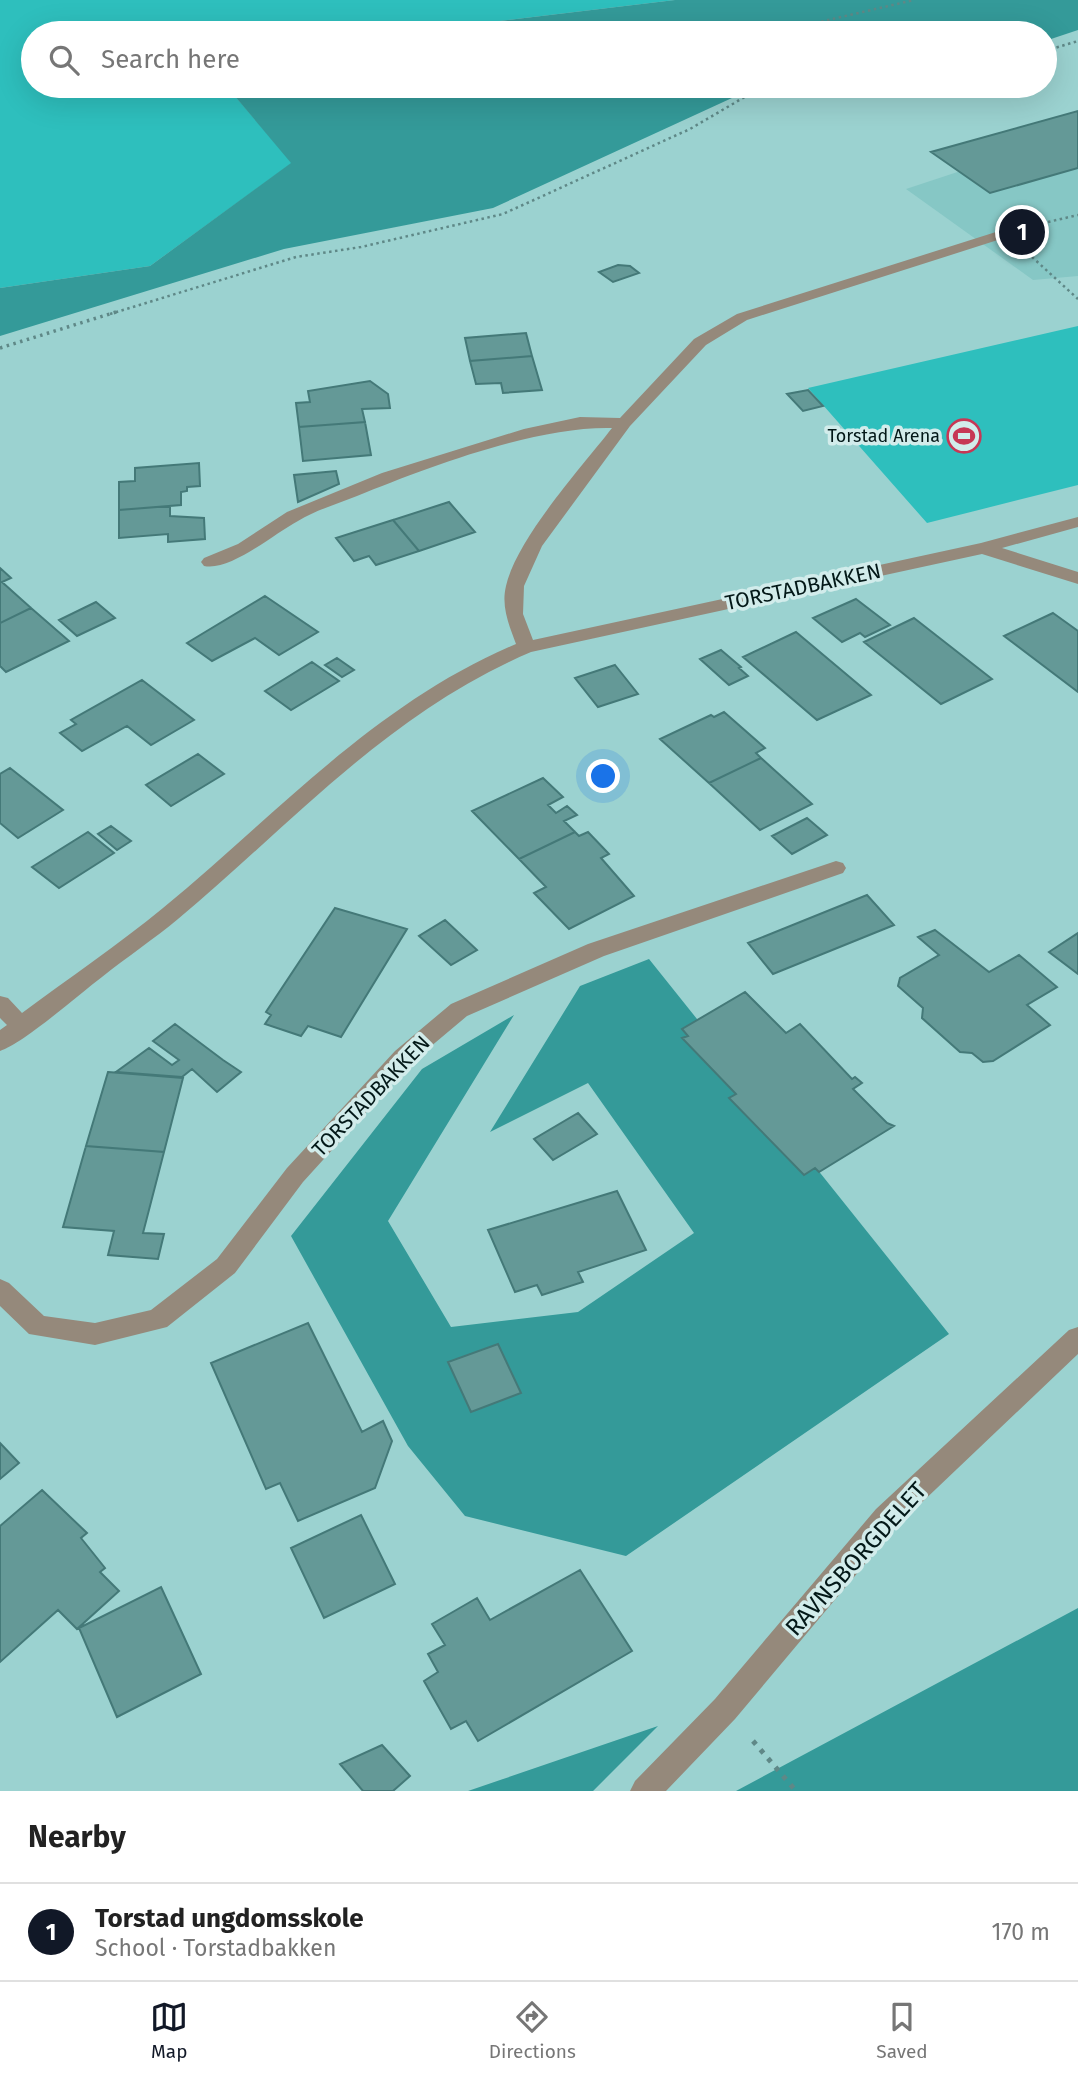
<!DOCTYPE html>
<html lang="en">
<head>
<meta charset="utf-8">
<style>
	body { margin:0; font-family:"Fira Sans",sans-serif; background:#f6f6f6; color:#222 }
	.you { position:absolute; left:604px; top:777px; width:24px; height:24px; margin:-18px; border:5px solid #fff; border-radius:50%; background:#1a73e8; box-shadow:0 0 0 10px #1a73e833 }
	.badge { display:grid; place-items:center; width:46px; height:46px; border-radius:50%; background:#111827; color:#fff; font-size:23px; font-weight:700 }
	.pin { position:absolute; translate:-50% -50%; border:4px solid #fff; box-shadow:0 2px 7px #0006 }
	.list { margin:0; padding:0; list-style:none }
	h2 { display:flex; justify-content:space-between; align-items:center; height:91px; margin:0; padding:0 28px; font-size:30px }
	h2 small { font-size:23px; font-weight:400; color:#767676 }
	.list li { display:grid; grid-template-columns:46px 1fr auto; gap:21px; align-items:center; box-sizing:border-box; height:98px; padding:0 28px; border-top:2px solid #e0e0e0 }
	.list b { display:block; font-size:26px; white-space:nowrap }
	.list p { margin:0; font-size:23px; white-space:nowrap; color:#767676 }
	.list em { font-size:23px; font-style:normal; color:#767676 }
	.icon { flex:none; width:38px; height:38px; fill:none; stroke:currentColor; stroke-width:2; stroke-linecap:round; stroke-linejoin:round }
	.map { position:relative; flex:none; width:1078px; height:1791px; overflow:hidden }
	.search { position:absolute; background:#fff; box-shadow:0 7px 28px #0002; left:21px; right:21px; top:21px; height:77px; display:flex; align-items:center; gap:18px; box-sizing:border-box; padding:0 24px; border-radius:38px; color:#767676; font-size:26px }
	.sheet { height:189px; background:#fff }
	nav { display:flex; justify-content:space-around; align-items:center; box-sizing:border-box; height:98px; border-top:2px solid #e0e0e0; background:#fff; font-size:19px; color:#767676 }
	nav a { display:grid; justify-items:center; gap:4px }
	nav .on { color:#111827 }
	.map>svg:first-child { display:block }
	.built { fill:#86c7c5 }
	.green { fill:#2ebfbd }
	.forest { fill:#349a99 }
	.building { fill:#649997; stroke:#447978; stroke-width:2 }
	.lines { fill:none; stroke-linecap:round; stroke-linejoin:round }
	.path-far2 { stroke:#5f8887; stroke-width:2.5; stroke-dasharray:2.5 3.5; stroke-linecap:butt }
	.path-far1 { stroke:#5f8887; stroke-width:3.5; stroke-dasharray:2.5 4.5; stroke-linecap:butt }
	.path { stroke:#5f8887; stroke-width:5; stroke-dasharray:4.5 7; stroke-linecap:butt }
	.minor { fill:#95897b; fill-rule:evenodd }
	.labels { text-anchor:middle; dominant-baseline:central; stroke-width:7; stroke-linejoin:round; paint-order:stroke }
	.far-poi-label { font-size:18px; fill:#031818; stroke:#d2eceb; text-anchor:end }
	.street-label { font-size:21px; fill:#031818; stroke:#d2eceb }
	.near-street-label { font-size:24px; fill:#031818; stroke:#d2eceb }
</style>
</head>
<body>
<div class="map">
<svg width="1078" height="1791" viewBox="0 0 1078 1791">
	<rect width="100%" height="100%" fill="#9bd2d0"/>
	<path class="built" d="M 1078,132 L 1078,276 L 1033,280 L 906,189 Z"/>
	<path class="green" d="M 0,0 L 675,0 L 457,26 L 419,33 L 33,33 L 33,86 L 234,86 L 229,89 L 292,163 L 150,266 L 0,288 Z
		M 1078,326 L 1078,485 L 927,523 L 808,388 Z"/>
	<path class="forest" d="M 675,0 L 1078,0 L 1078,30 L 1045,41 L 1045,33 L 419,33 L 457,26 Z
		M 234,86 L 765,86 L 745,92 L 493,208 L 284,249 L 0,336 L 0,288 L 150,266 L 291,163 L 228,88 Z
		M 649,959 L 949,1334 L 626,1556 L 465,1516 L 408,1446 L 291,1236 L 422,1069 L 514,1015 L 388,1221 L 451,1327 L 578,1312 L 694,1233 L 588,1083 L 490,1132 L 580,986 Z
		M 1078,1608 L 1078,1791 L 736,1791 Z
		M 658,1726 L 593,1791 L 468,1791 Z"/>
	<path class="building" d="M 1078,111 L 1078,168 L 990,193 L 931,152 Z
		M 618,265 L 630,266 L 639,273 L 613,282 L 599,272 Z
		M 526,333 L 532,356 L 470,361 L 465,338 Z
		M 532,356 L 542,390 L 503,393 L 501,383 L 476,384 L 470,361 Z
		M 370,381 L 388,394 L 390,408 L 362,409 L 365,422 L 299,427 L 296,403 L 310,402 L 308,391 Z
		M 808,390 L 823,406 L 803,411 L 787,394 Z
		M 365,422 L 371,455 L 303,461 L 299,427 Z
		M 199,463 L 200,486 L 187,487 L 187,491 L 181,492 L 181,505 L 119,510 L 119,482 L 135,481 L 135,468 Z
		M 336,471 L 339,484 L 298,502 L 294,475 Z
		M 449,502 L 475,532 L 419,551 L 393,520 Z
		M 170,506 L 170,516 L 204,518 L 205,539 L 168,542 L 168,534 L 119,538 L 119,510 Z
		M 393,520 L 419,551 L 376,565 L 369,556 L 354,561 L 336,538 Z
		M 0,568 L 11,578 L 2,582 L 31,608 L 0,623 Z
		M 265,596 L 318,632 L 279,655 L 255,638 L 212,661 L 187,643 Z
		M 856,599 L 890,625 L 865,637 L 860,633 L 842,642 L 813,618 Z
		M 96,602 L 115,618 L 77,636 L 59,620 Z
		M 31,608 L 69,641 L 6,672 L 0,666 L 0,623 Z
		M 1053,613 L 1078,631 L 1078,692 L 1004,636 Z
		M 914,618 L 992,679 L 941,704 L 864,642 Z
		M 796,632 L 871,695 L 817,720 L 743,657 Z
		M 721,650 L 741,667 L 739,668 L 748,676 L 729,685 L 700,659 Z
		M 337,658 L 354,670 L 342,677 L 325,665 Z
		M 312,662 L 339,681 L 291,710 L 265,691 Z
		M 615,665 L 638,694 L 598,707 L 575,678 Z
		M 142,680 L 194,720 L 151,745 L 127,726 L 82,751 L 60,733 L 76,724 L 71,720 Z
		M 724,712 L 765,748 L 756,753 L 761,758 L 709,783 L 660,739 L 711,715 L 714,717 Z
		M 198,754 L 224,774 L 171,806 L 146,785 Z
		M 761,758 L 812,804 L 760,830 L 709,783 Z
		M 10,768 L 63,810 L 18,838 L 0,823 L 0,774 Z
		M 543,778 L 563,797 L 548,805 L 556,813 L 567,806 L 577,815 L 564,821 L 575,832 L 519,859 L 472,811 Z
		M 807,818 L 827,835 L 792,854 L 772,836 Z
		M 111,826 L 131,841 L 117,850 L 98,834 Z
		M 88,832 L 114,853 L 59,888 L 32,867 Z
		M 575,832 L 579,836 L 588,832 L 609,854 L 601,858 L 634,896 L 569,929 L 534,893 L 546,887 L 519,859 Z
		M 867,895 L 894,925 L 773,974 L 748,943 Z
		M 335,908 L 407,929 L 341,1037 L 308,1026 L 301,1036 L 265,1024 L 271,1015 L 266,1012 Z
		M 445,920 L 477,950 L 451,965 L 419,936 Z
		M 935,930 L 989,972 L 1019,955 L 1057,987 L 1027,1005 L 1050,1025 L 993,1061 L 983,1062 L 972,1053 L 960,1052 L 922,1018 L 923,1008 L 898,986 L 900,978 L 939,955 L 918,937 Z
		M 1078,933 L 1078,974 L 1049,952 Z
		M 745,992 L 786,1033 L 800,1024 L 852,1079 L 855,1077 L 862,1083 L 853,1089 L 887,1123 L 894,1126 L 819,1172 L 815,1168 L 804,1175 L 729,1098 L 736,1094 L 682,1038 L 688,1036 L 682,1029 Z
		M 175,1024 L 223,1060 L 241,1072 L 217,1092 L 192,1069 L 182,1077 L 116,1072 L 149,1048 L 172,1065 L 179,1060 L 153,1041 Z
		M 108,1072 L 183,1078 L 164,1152 L 86,1146 Z
		M 578,1113 L 597,1134 L 553,1160 L 534,1139 Z
		M 86,1146 L 164,1152 L 143,1233 L 164,1234 L 158,1259 L 108,1255 L 114,1231 L 63,1227 Z
		M 617,1191 L 646,1250 L 578,1272 L 583,1282 L 542,1295 L 537,1285 L 515,1292 L 488,1230 Z
		M 308,1323 L 362,1432 L 383,1421 L 392,1441 L 375,1488 L 298,1521 L 280,1483 L 266,1489 L 211,1363 Z
		M 498,1344 L 521,1393 L 471,1412 L 448,1362 Z
		M 0,1443 L 19,1463 L 0,1479 Z
		M 42,1490 L 87,1533 L 81,1538 L 105,1568 L 100,1572 L 119,1591 L 77,1629 L 58,1610 L 0,1662 L 0,1526 Z
		M 361,1515 L 395,1584 L 324,1618 L 291,1548 Z
		M 580,1570 L 632,1651 L 478,1741 L 466,1721 L 451,1729 L 424,1681 L 438,1672 L 428,1654 L 445,1645 L 432,1624 L 477,1598 L 490,1620 Z
		M 161,1587 L 201,1674 L 117,1717 L 79,1628 Z
		M 382,1745 L 410,1776 L 393,1791 L 363,1791 L 340,1764 Z"/>
	<g class="lines">
		<path class="path-far2" d="M 812,33 L 807,25 L 914,0
			M 1045,51 L 1078,41
			M 1048,222 L 1078,215
			M 1032,257 L 1078,299
			M 110,314 L 296,257 L 361,247 L 503,214 L 690,129 L 748,95 L 778,86"/>
		<path class="path-far1" d="M 0,348 L 116,312"/>
		<path class="path" d="M 753,1741 L 796,1791"/>
		<path class="minor" d="M 1018,225 L 1023,226 L 1023,232 L 747,320 L 706,345 L 630,426 L 542,546 L 524,586 L 523,614 L 533,640 L 981,543 L 1078,517 L 1078,527 L 1002,548 L 1078,572 L 1078,584 L 982,554 L 531,652 C 388,713 295,821 178,919 C 154,939 127,957 102,977 C 78,995 24,1043 0,1051 L 0,1030 L 7,1025 L 0,1018 L 0,996 L 8,998 L 22,1013 C 69,978 118,945 163,908 C 278,813 376,703 516,644 C 509,625 501,607 506,586 C 517,538 581,468 612,428 C 536,426 428,467 357,496 C 337,504 316,510 298,521 C 275,533 230,572 204,566 L 201,562 L 204,558 L 238,544 L 287,512 L 382,473 L 524,429 L 580,417 L 620,418 L 694,339 L 737,314 Z
			M 836,861 L 843,863 L 846,868 L 843,873 L 604,956 L 467,1016 L 411,1063 L 303,1182 L 235,1273 L 167,1327 L 95,1345 L 29,1334 L 0,1306 L 0,1279 L 9,1283 L 44,1316 L 95,1323 L 151,1310 L 217,1259 L 287,1168 L 395,1051 L 451,1004 L 588,944 Z
			M 1078,1327 L 1078,1354 L 896,1527 L 735,1719 L 666,1791 L 630,1791 L 635,1781 L 715,1699 L 876,1509 L 1069,1330 Z"/>
	</g>
	<defs>
		<symbol id="stadium-ring" viewBox="-11 -11 22 22"><circle r="9.5" fill="#d2eceb" stroke="#c73755" stroke-width="1.5"/><path d="M0-5a6.5 5 0 1 0 0 10a6.5 5 0 1 0 0-10ZM-3.5-1.8h7v3.6h-7Z" fill="#c73755"/></symbol>
	</defs>
	<g fill-rule="evenodd">
		<use href="#stadium-ring" x="945" y="417" width="38" height="38"/>
	</g>
	<g class="labels">
		<g class="far-poi-label">
			<text x="940" y="436">Torstad Arena</text>
		</g>
		<g class="street-label">
			<text transform="translate(803 587) rotate(-12)">TORSTADBAKKEN</text>
			<text transform="translate(371 1096) rotate(-46)">TORSTADBAKKEN</text>
		</g>
		<g class="near-street-label">
			<text transform="translate(856 1559) rotate(-48)">RAVNSBORGDELET</text>
		</g>
	</g>
</svg>
<div class="you"></div>
<div class="pin badge" style="left:1022px;top:232px">1</div>
<div class="search"><svg class="icon" aria-label="search" viewBox="0 0 24 24"><circle cx="10" cy="10" r="6"/><path d="M15 15l6 6"/></svg>Search here</div>
</div>
<section class="sheet">
<h2>Nearby<small></small></h2>
<ul class="list">
<li><span class="badge">1</span><div><b>Torstad ungdomsskole</b><p>School · Torstadbakken</p></div><em>170 m</em></li>
</ul>
</section>
<nav>
<a class="on"><svg class="icon" aria-label="map" viewBox="0 0 24 24"><path d="M3 6l6-2 6 2 6-2v14l-6 2-6-2-6 2zM9 4v14M15 6v14"/></svg>Map</a>
<a><svg class="icon" aria-label="directions" viewBox="0 0 24 24"><path d="M12 3l9 9-9 9-9-9zM9 14v-3h6M13 9l2 2-2 2"/></svg>Directions</a>
<a><svg class="icon" aria-label="saved" viewBox="0 0 24 24"><path d="M7 4h10v16l-5-4-5 4z"/></svg>Saved</a>
</nav>
</body>
</html>
